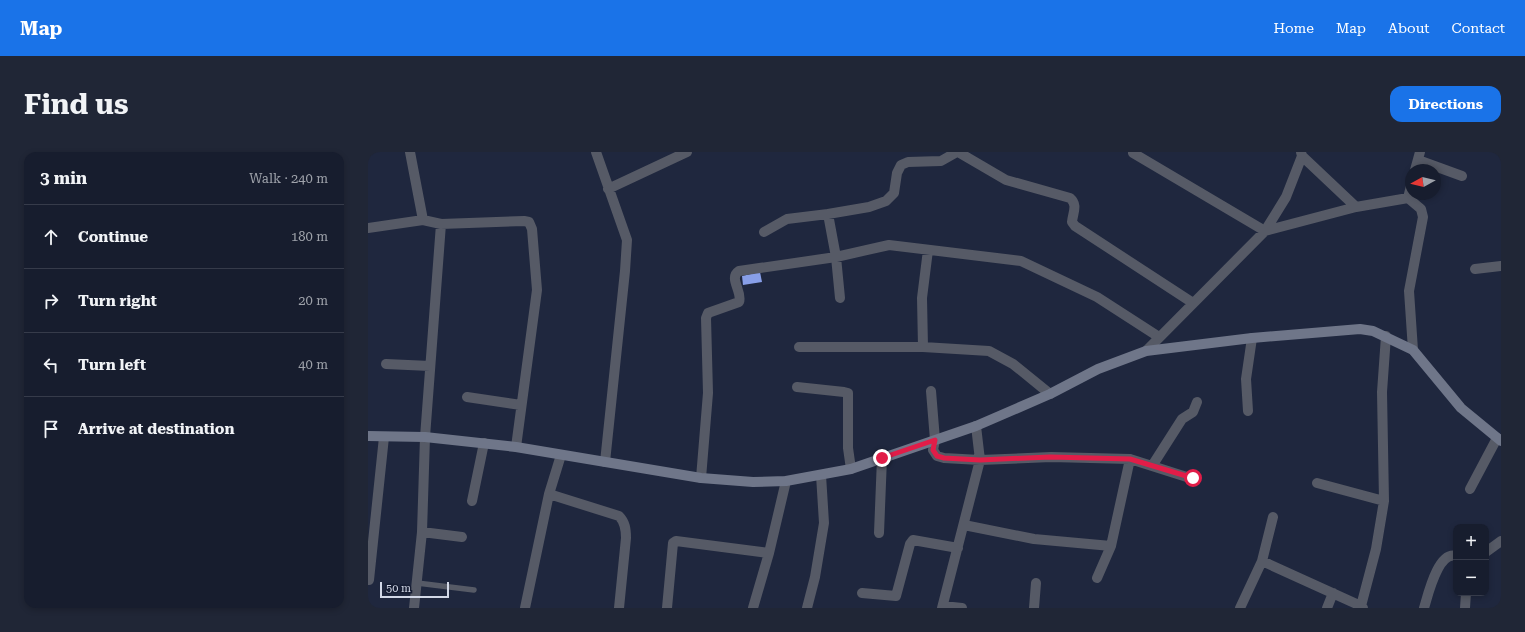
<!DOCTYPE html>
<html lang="en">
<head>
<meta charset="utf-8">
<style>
	body { margin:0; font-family:"Roboto Serif",serif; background:#202636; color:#f1f3f6 }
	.controls { position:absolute; right:12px; bottom:12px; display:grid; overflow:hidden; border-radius:8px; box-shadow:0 2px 6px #0003 }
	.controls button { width:36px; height:36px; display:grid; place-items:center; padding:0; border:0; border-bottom:1px solid #363b4a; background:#171d2e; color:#f1f3f6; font:20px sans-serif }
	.compass { position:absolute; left:1037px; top:12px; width:36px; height:36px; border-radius:50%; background:#171d2e; box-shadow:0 2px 6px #0003; rotate:262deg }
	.scale { position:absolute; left:12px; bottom:10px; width:69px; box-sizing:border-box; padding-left:4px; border:2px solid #d2d8e7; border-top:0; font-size:11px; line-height:14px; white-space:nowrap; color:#d2d8e7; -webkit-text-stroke:3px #161d33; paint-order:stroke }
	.stop { position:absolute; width:12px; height:12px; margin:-9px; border:3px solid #e11d48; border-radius:50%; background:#fff }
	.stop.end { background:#e11d48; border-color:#fff; box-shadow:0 1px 4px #0008 }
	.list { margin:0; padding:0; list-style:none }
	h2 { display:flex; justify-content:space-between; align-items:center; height:52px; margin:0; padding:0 16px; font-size:17px }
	h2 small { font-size:13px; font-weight:400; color:#9ea2aa }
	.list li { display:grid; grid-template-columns:26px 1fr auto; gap:12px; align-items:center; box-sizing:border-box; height:64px; padding:0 16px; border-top:1px solid #363b4a }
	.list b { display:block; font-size:15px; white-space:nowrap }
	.list em { font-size:13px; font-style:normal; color:#9ea2aa }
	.icon { flex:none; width:22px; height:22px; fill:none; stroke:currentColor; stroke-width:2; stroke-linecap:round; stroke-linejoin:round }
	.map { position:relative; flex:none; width:1133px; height:456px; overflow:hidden; border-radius:12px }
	header { display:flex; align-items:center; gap:24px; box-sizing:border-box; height:56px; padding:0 20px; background:#1a73e8; color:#fff }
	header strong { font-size:19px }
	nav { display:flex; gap:22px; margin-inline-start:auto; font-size:14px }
	.intro { display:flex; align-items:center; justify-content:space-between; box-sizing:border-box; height:96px; padding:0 24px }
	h1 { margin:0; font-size:28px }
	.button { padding:10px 18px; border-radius:12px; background:#1a73e8; color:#fff; font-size:14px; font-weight:700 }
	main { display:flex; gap:24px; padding:0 24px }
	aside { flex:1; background:#171d2e; border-radius:12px; box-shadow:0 2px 6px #0003 }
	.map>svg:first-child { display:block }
	.building { fill:#889fe8 }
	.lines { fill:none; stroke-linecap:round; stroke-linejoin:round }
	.lane { stroke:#565a66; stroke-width:5.5 }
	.street { stroke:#565a66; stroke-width:10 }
	.secondary { stroke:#6f7689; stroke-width:10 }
	.route { stroke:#e11d48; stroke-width:5 }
</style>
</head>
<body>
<header>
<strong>Map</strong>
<nav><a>Home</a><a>Map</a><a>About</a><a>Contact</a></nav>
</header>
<div class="intro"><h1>Find us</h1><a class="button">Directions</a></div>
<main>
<aside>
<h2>3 min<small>Walk · 240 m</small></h2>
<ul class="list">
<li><svg class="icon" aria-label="ahead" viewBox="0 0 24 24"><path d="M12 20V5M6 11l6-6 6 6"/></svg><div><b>Continue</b></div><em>180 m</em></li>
<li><svg class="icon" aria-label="right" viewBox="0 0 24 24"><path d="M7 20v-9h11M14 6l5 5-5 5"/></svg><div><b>Turn right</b></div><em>20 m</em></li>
<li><svg class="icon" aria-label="left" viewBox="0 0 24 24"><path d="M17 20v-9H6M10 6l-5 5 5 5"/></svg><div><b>Turn left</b></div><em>40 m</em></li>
<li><svg class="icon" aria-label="arrive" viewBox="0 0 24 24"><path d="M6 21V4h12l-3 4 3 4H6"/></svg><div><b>Arrive at destination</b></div></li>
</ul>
</aside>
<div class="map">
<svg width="1133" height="456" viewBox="0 0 1133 456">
	<rect width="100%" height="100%" fill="#1f273e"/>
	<path class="building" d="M 392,120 L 394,130 L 375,133 L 374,124 Z"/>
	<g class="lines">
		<path class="lane" d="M 49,431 L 106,438"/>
		<path class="street" d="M 42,0 L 55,68
			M 228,0 L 259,88 L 257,119 L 237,310
			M 590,0 L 638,28 L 702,46 C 710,53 705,60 704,70 L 707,74 L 825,151
			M 765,1 L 897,79 L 988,55 L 1040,46
			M 934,4 L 988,55
			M 1050,8 L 1094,24
			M 1047,18 L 1052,0
			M 240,37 L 319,0
			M 1040,46 L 1053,57 L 1055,65 L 1041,139 L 1045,198
			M 1040,46 L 1043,34
			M 460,62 L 468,105 L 472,146
			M 0,76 L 55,68 L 73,72 L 156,69 L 161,70 L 164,77 L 169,138 L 148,295
			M 396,80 L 419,67 L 460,62 L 501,55 L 518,49 L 526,41 L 529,21 L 533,13 L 540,10 L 573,9 L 589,0
			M 1107,117 L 1133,114
			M 431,195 L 555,195 L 621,199 L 645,212 L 682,242
			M 555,195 L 554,146 L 560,98
			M 778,199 L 897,79 L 918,45 L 934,4 L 933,0
			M 18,212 L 62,214
			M 429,235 L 476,240 L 480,241 L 480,296 L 483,317
			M 563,239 L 567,288 L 565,298 L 569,304 L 576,306 L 612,308 L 683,305 L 762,307 L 825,327
			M 99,245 L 153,253
			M 880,259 L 878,227 L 884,186
			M 784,314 L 814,267 L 825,260 L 829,250
			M 333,326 L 340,241 L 338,166 L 340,161 L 371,150 C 375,140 360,126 371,119 L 468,105 L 521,93 L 653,109 L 729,145 L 791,185
			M 949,331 L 1016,349
			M 1102,337 L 1129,286
			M 181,342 L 251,364 C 257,370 258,377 258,386 L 251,456
			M 104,349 L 116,291
			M 596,373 L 666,387 L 743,394
			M 54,380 L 94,385
			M 511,381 L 514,306
			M 1118,400 L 1133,389
			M 894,409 L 993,454 L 995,456
			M 729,426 L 743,394 L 762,307
			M 1,428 L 16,285
			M 494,441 L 528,444 L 542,392 L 545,388 L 590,396
			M 575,454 L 594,456
			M 993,454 L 1008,397 L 1016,349 L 1014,240 L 1018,184
			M 46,456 L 54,380 L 57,285 L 73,72
			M 157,456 L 181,342 L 193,303
			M 299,456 L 305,391 L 308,389 L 401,401
			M 385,456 L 401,401 L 418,329
			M 439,456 L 447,425 L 456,371 L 453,323
			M 574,456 L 612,308 L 608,274
			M 666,456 L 668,431
			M 872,456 L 894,409 L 905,365
			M 959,456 L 965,441
			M 1056,456 C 1060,443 1070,399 1088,404
			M 1097,456 L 1098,441"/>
		<path class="secondary" d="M 0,284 L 57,285 L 148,295 L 333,326 L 385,330 L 418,329 L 483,317 L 608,274 L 682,242 L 730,217 L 778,199 L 884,186 L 992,177 L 1005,179 L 1045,198 L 1093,256 L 1133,289"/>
	</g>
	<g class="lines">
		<path class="route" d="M 514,306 L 567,288 L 565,298 L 569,304 L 576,306 L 612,308 L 682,305 L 762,307 L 825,326"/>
	</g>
</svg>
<div class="controls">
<button>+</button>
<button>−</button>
</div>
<svg class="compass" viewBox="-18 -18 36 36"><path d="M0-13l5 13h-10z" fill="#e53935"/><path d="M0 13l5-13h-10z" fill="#9ea2aa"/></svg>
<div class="scale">50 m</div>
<div class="stop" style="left:825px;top:326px"></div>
<div class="stop end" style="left:514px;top:306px"></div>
</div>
</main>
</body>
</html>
